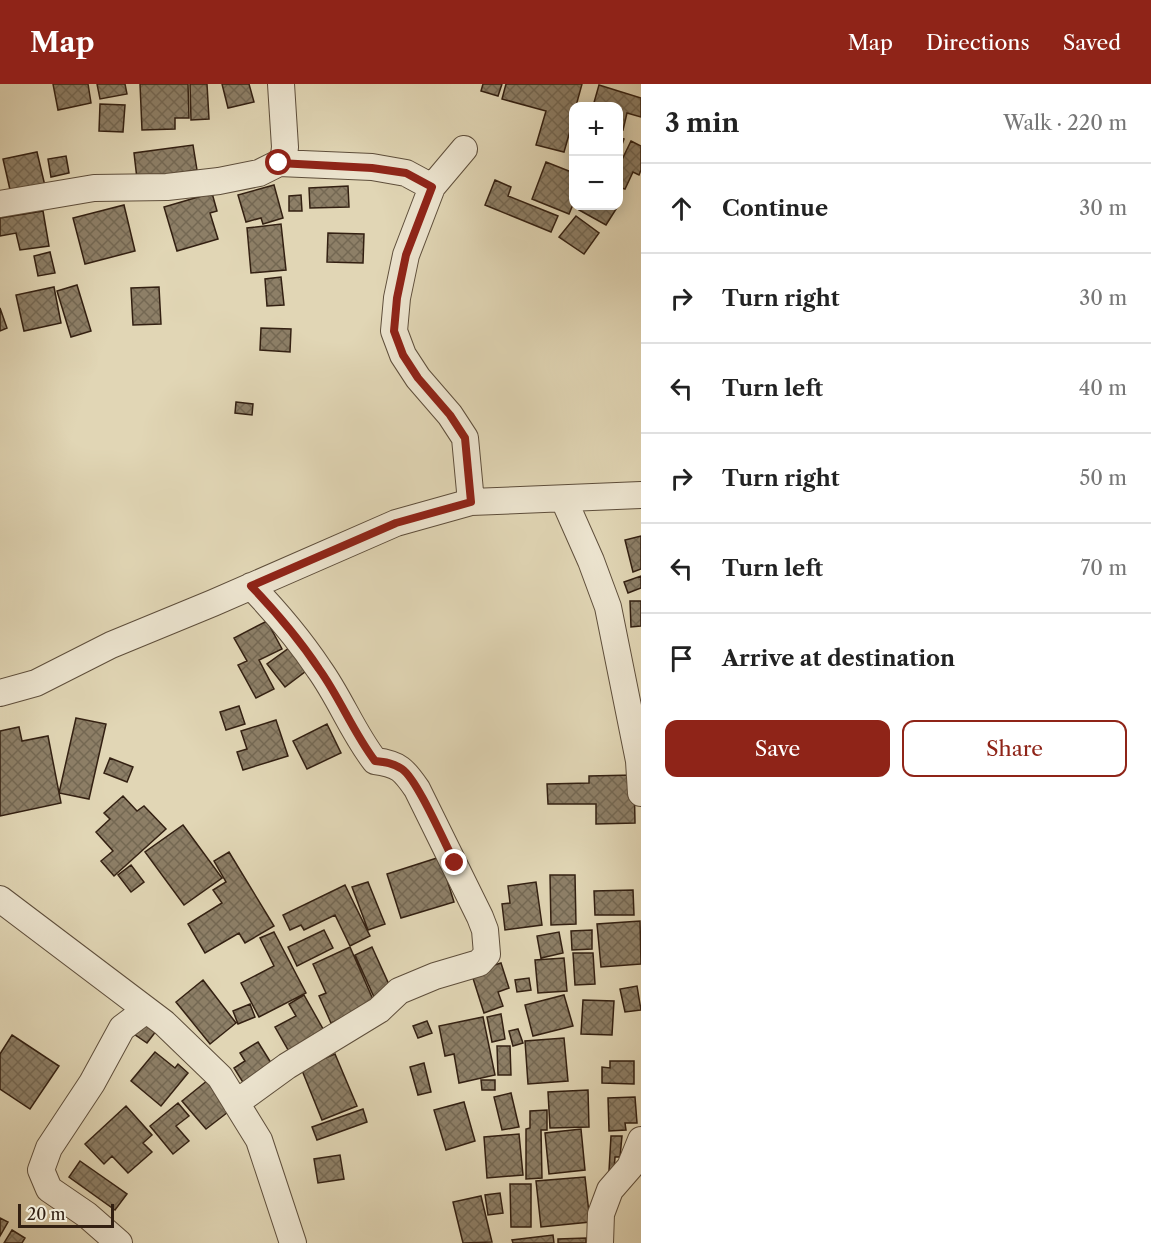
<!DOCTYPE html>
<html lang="en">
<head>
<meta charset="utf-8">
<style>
	body { margin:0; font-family:"Libre Caslon Text",serif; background:#f6f6f6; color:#222 }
	.controls { position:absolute; right:18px; top:18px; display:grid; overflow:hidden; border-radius:12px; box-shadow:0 3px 15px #0003 }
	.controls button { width:54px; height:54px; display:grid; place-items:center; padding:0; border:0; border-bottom:2px solid #e0e0e0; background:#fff; color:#222; font:30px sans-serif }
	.scale { position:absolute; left:18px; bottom:15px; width:96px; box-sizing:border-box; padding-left:6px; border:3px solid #332012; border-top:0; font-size:16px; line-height:21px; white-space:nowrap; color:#332012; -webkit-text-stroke:4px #ece4cf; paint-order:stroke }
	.stop { position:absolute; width:18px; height:18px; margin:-14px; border:4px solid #8f2418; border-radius:50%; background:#fff }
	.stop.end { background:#8f2418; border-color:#fff; box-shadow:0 2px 6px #0008 }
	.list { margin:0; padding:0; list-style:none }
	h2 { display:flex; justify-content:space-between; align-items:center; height:78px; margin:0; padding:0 24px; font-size:26px }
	h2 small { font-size:20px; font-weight:400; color:#767676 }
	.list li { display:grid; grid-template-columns:39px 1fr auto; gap:18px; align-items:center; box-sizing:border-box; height:90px; padding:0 24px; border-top:2px solid #e0e0e0 }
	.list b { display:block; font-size:22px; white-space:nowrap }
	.list em { font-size:20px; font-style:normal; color:#767676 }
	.actions { display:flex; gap:12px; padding:18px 24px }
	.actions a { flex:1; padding:14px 0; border:2px solid #8f2418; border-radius:12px; text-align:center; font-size:21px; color:#8f2418 }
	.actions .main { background:#8f2418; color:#fff }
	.icon { flex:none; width:33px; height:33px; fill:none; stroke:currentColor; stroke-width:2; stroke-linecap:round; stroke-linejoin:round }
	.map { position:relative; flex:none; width:641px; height:1159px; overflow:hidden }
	header { display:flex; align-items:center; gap:36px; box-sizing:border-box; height:84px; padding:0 30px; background:#8f2418; color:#fff }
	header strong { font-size:28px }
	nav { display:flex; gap:33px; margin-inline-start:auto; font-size:21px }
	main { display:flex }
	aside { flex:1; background:#fff }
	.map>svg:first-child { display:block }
	.building { fill:url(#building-cross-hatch); stroke:#332012; stroke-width:1.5 }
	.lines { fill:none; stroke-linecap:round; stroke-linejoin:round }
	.street-casing { stroke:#5e4e3b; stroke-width:28 }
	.street { stroke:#ece4cf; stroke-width:26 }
	.route { stroke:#8f2418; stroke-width:8 }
</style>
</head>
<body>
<header>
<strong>Map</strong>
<nav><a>Map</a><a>Directions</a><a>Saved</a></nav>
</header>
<main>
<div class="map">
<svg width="641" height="1159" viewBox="0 0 641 1159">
	<defs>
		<pattern id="building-cross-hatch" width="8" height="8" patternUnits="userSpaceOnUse" patternTransform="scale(1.5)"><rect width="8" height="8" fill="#8d7f67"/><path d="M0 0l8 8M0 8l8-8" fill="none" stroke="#746853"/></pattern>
	</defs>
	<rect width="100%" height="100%" fill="#e1d6b5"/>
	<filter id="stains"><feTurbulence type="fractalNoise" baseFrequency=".00333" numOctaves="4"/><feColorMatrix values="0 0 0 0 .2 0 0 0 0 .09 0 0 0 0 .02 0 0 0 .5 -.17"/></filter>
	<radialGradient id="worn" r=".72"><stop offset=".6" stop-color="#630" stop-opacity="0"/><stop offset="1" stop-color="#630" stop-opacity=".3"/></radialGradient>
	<path class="building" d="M 53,0 L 88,0 L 91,19 L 58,26 Z
		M 97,0 L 125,0 L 127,10 L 100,15 Z
		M 140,0 L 188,0 L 189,34 L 175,34 L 175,45 L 142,46 Z
		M 190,0 L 207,0 L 209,35 L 191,36 Z
		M 222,0 L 249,0 L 254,18 L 228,24 Z
		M 483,0 L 502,0 L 498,12 L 481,7 Z
		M 506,0 L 582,0 L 576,22 L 574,22 L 574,33 L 564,68 L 536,61 L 546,27 L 502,15 Z
		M 599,1 L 641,14 L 641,33 L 627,29 L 623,46 L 618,45 L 618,22 L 593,22 Z
		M 100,20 L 125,21 L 123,48 L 99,47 Z
		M 618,53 L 624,55 L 618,72 Z
		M 631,57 L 641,62 L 641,86 L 639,91 L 633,88 L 625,105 L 618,103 L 618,84 Z
		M 193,61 L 197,86 L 137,95 L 134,69 Z
		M 37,68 L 45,102 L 11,110 L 3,75 Z
		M 66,72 L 69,89 L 51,93 L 48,75 Z
		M 546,78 L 574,89 L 574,118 L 569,130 L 532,115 Z
		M 495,96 L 511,103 L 508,112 L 558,132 L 551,148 L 485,121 Z
		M 274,101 L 283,134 L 263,140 L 261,134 L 246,138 L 238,111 Z
		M 348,102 L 349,123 L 310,124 L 309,104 Z
		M 212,109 L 217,127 L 210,129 L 218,155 L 177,167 L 164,123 Z
		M 301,111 L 302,127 L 289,127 L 289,112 Z
		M 124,121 L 135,167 L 85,180 L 73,134 Z
		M 582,122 L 618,122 L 606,141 L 579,126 Z
		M 43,127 L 49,162 L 20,166 L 16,149 L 0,152 L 0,134 Z
		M 576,132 L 599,149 L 584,170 L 559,153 Z
		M 281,140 L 286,186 L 251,189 L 247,144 Z
		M 328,149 L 364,150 L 363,179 L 327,178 Z
		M 50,168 L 55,189 L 38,192 L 34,172 Z
		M 281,193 L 284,221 L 267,222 L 265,195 Z
		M 77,201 L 91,247 L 71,253 L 57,207 Z
		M 54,203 L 61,239 L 24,247 L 16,211 Z
		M 159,203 L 161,240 L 133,241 L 131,204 Z
		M 0,224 L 7,244 L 0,247 Z
		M 261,244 L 291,245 L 290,268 L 260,266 Z
		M 236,318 L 253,320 L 252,331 L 235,329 Z
		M 641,452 L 641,485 L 633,488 L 625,456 Z
		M 641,492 L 641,504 L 628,509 L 624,498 Z
		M 630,517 L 641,517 L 641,542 L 631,543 Z
		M 267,537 L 282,565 L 259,576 L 274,605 L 256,614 L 238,581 L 247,577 L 234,554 Z
		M 289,564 L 306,587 L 285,603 L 267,580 Z
		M 239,622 L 245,640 L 226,646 L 220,628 Z
		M 76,634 L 106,640 L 89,715 L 59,709 Z
		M 276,636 L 288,672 L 243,686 L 237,668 L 247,665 L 241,647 Z
		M 327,640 L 341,669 L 307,685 L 293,657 Z
		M 19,643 L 22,657 L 48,652 L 61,719 L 0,732 L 0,647 Z
		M 110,674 L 133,683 L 127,698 L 104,689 Z
		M 634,691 L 635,739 L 596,740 L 596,720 L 548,720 L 547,700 L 589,699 L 589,692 Z
		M 123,712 L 137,727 L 144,722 L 166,745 L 114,792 L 101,777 L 113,767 L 96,748 L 110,735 L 104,729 Z
		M 183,741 L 222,794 L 184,821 L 145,768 Z
		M 229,768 L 274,842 L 245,859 L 239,849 L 205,869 L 188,840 L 222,819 L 213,806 L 226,798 L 214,777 Z
		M 440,773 L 454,818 L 401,834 L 387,790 Z
		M 131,781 L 144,798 L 131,808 L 118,791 Z
		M 550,791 L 575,791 L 576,840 L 551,841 Z
		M 368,798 L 385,840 L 368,846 L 352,803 Z
		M 536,798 L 542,841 L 505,846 L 502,820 L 510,819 L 508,802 Z
		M 345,801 L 370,852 L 350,862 L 335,831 L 304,846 L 301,841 L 290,846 L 283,831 Z
		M 633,806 L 634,831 L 595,831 L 594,807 Z
		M 640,837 L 641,880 L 601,883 L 597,840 Z
		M 324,846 L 333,864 L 297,882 L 288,863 Z
		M 592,846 L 592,865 L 572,866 L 571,847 Z
		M 274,848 L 306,909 L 259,933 L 241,899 L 274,882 L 260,854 Z
		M 559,848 L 563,869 L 541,874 L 537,852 Z
		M 350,863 L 375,920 L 331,939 L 319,912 L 326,909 L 313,880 Z
		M 372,863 L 391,905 L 374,913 L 355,871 Z
		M 573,869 L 593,869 L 595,900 L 575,901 Z
		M 564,874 L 567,907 L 538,909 L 535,876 Z
		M 501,879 L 509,904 L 498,908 L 503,922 L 484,929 L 471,888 Z
		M 529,894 L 531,906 L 517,908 L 515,896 Z
		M 203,896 L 236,939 L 210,960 L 176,918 Z
		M 637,902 L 641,926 L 625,928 L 620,905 Z
		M 304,911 L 327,952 L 291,971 L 275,943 L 296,932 L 289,920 Z
		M 564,911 L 573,942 L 533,952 L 525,921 Z
		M 583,916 L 614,917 L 612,951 L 581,950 Z
		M 250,920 L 255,933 L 238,940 L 233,927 Z
		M 501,930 L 505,955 L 492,958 L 487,933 Z
		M 483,933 L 495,991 L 459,999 L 454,970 L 445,972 L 439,942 Z
		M 144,937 L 157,946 L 147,959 L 134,950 Z
		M 427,937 L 432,949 L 418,954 L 413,942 Z
		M 518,945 L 523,959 L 513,962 L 509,947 Z
		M 12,951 L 59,982 L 30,1025 L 0,1005 L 0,970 Z
		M 564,954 L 568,997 L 528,1000 L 525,957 Z
		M 258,958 L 273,982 L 244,1000 L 234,984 L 245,977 L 240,969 Z
		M 497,962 L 510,962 L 511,991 L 498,991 Z
		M 155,968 L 175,984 L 178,980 L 188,989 L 161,1022 L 131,997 Z
		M 335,970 L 357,1022 L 322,1036 L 301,984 Z
		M 610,977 L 634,977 L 634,1000 L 602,999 L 602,983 L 610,984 Z
		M 424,979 L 431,1008 L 418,1011 L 410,983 Z
		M 208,996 L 232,1025 L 206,1045 L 182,1017 Z
		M 481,996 L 495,996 L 495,1006 L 482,1006 Z
		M 588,1006 L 589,1043 L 550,1044 L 548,1008 Z
		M 511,1009 L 519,1043 L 502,1046 L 494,1013 Z
		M 635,1013 L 637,1039 L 625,1039 L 626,1046 L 609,1047 L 608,1014 Z
		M 464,1018 L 475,1057 L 446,1066 L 434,1026 Z
		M 178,1019 L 189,1032 L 176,1042 L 189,1057 L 173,1070 L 150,1042 Z
		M 126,1022 L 152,1051 L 143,1059 L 152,1068 L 128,1089 L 112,1072 L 104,1080 L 85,1060 Z
		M 363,1025 L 367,1038 L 317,1056 L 312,1043 Z
		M 547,1026 L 547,1046 L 541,1046 L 542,1094 L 526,1095 L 526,1045 L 530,1044 L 530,1027 Z
		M 581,1045 L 585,1086 L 549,1090 L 545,1049 Z
		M 519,1050 L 523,1091 L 487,1094 L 484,1053 Z
		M 611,1052 L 622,1052 L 620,1073 L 615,1073 L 614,1087 L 609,1087 Z
		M 340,1071 L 344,1095 L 318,1099 L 314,1075 Z
		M 80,1077 L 127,1110 L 115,1126 L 69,1093 Z
		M 585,1093 L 590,1138 L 541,1143 L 536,1097 Z
		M 510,1100 L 531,1100 L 531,1143 L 511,1143 Z
		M 500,1109 L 503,1129 L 488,1131 L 485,1111 Z
		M 481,1112 L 492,1158 L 463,1159 L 453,1118 Z
		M 0,1134 L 8,1138 L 0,1152 Z
		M 12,1146 L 25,1154 L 22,1159 L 4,1159 Z
		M 553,1151 L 554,1159 L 513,1159 L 512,1156 Z
		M 586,1154 L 586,1159 L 558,1159 L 558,1155 Z"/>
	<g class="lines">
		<defs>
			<path id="street" d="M 464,65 L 432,103 L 406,171 L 397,214 L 394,247 L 403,271 L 418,294 L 450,331 L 465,354 L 471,418
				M 279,79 L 372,83 L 406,89 L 432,103
				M 0,120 L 94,104 L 167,103 L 219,97 L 259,89 L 279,79 L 284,72 L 285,63 L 281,0
				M 564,416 L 591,477 L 608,523 L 639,677 L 641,709
				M 0,609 L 36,599 L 111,561 L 213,519 L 396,439 L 471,418 L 641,411
				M 0,815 L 164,939 L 220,993 L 259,1056 L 293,1159
				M 236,1019 L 287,982 L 379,926 L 399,907 L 435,892 L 479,879 L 487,870 L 485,846 L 480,833 L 417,705 C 404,686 399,680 375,677 C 353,649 340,614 319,585 C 299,555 276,528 251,502
				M 119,1159 L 87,1131 L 49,1105 L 41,1086 L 49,1064 L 92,999 L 122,944 L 146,926
				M 600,1159 L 601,1130 L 610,1106 L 630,1083 L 641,1056"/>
		</defs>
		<use href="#street" class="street-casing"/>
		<use href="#street" class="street"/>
	</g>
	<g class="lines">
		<path class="route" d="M 279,79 L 372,84 L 406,89 L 432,103 L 406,171 L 397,214 L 394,247 L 403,271 L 418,294 L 450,331 L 465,354 L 471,418 L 396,439 L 251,502 C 276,528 299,555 319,585 C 340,614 353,648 375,677 C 385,678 393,679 402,685 C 417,695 445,760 455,779"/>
	</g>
	<rect width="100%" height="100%" filter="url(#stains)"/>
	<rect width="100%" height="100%" fill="url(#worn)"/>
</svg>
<div class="controls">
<button>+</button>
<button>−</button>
</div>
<div class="scale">20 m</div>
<div class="stop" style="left:279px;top:79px"></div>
<div class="stop end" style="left:455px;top:779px"></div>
</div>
<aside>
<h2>3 min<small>Walk · 220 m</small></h2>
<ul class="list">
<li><svg class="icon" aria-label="ahead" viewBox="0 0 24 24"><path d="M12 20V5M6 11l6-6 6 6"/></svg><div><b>Continue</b></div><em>30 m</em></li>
<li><svg class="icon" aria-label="right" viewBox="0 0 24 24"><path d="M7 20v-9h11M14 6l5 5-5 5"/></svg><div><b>Turn right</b></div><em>30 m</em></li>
<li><svg class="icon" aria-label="left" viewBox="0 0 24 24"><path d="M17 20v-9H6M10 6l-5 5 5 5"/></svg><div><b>Turn left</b></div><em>40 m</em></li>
<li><svg class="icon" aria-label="right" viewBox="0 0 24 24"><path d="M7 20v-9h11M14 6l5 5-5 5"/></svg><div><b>Turn right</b></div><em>50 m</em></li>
<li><svg class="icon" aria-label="left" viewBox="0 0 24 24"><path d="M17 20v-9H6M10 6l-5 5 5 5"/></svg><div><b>Turn left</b></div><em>70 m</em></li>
<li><svg class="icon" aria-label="arrive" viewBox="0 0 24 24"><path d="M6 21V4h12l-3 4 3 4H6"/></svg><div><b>Arrive at destination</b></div></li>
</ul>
<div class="actions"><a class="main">Save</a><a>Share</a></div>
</aside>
</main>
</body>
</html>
